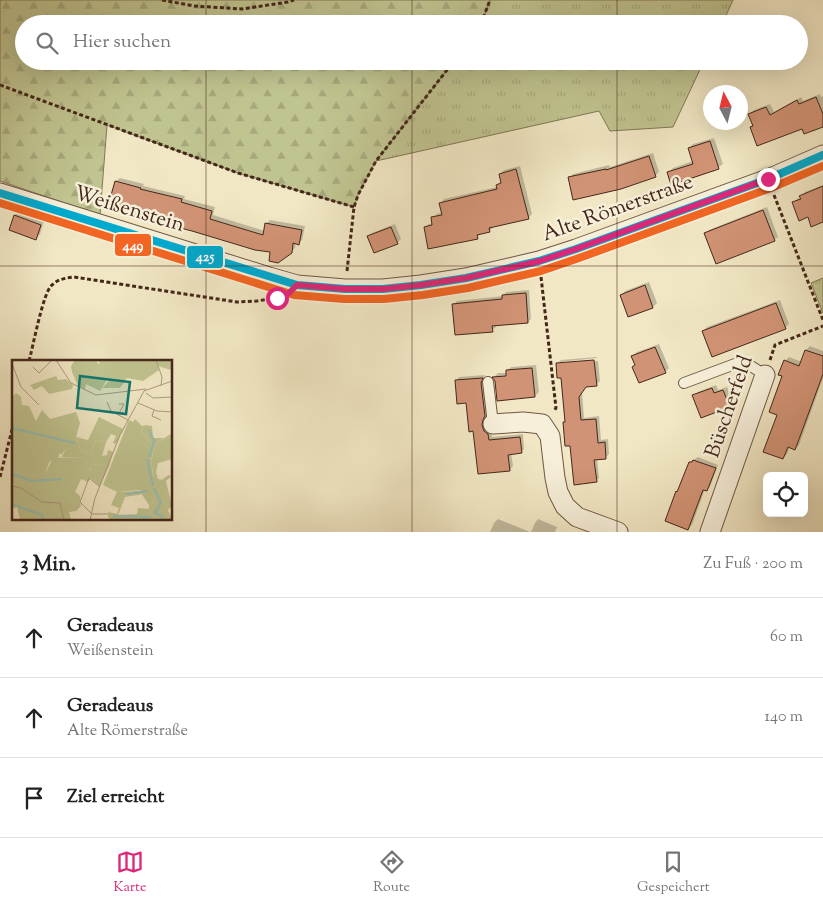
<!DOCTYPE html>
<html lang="de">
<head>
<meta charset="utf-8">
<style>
	body { margin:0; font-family:"Sorts Mill Goudy",serif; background:#f6f6f6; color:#222 }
	.controls { position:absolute; right:15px; bottom:15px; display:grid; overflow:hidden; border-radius:8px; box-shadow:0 5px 20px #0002 }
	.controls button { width:45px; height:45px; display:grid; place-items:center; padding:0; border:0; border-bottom:1px solid #e0e0e0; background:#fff; color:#222; font:25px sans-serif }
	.compass { position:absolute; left:703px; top:85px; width:45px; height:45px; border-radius:50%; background:#fff; box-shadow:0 5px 20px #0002; rotate:353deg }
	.stop { position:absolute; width:15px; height:15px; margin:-11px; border:4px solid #db2777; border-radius:50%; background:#fff }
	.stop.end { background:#db2777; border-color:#fff; box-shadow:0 1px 5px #0008 }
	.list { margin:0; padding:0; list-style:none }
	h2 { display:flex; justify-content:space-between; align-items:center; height:65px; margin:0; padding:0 20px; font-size:21px }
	h2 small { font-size:16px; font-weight:400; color:#767676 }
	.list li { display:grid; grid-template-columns:32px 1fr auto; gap:15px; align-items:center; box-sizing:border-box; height:80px; padding:0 20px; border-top:1px solid #e0e0e0 }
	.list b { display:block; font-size:19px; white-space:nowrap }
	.list p { margin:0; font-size:16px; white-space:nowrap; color:#767676 }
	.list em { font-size:16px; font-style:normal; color:#767676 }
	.icon { flex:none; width:28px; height:28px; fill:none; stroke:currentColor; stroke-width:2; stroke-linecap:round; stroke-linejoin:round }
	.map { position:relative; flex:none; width:823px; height:532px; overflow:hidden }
	.search { position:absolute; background:#fff; box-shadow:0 5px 20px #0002; left:15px; right:15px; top:15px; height:55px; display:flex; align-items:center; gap:12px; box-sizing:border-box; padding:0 18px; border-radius:28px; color:#767676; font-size:19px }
	.sheet { height:305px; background:#fff }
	nav { display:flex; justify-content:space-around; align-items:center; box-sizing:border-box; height:70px; border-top:1px solid #e0e0e0; background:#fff; font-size:14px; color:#767676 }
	nav a { display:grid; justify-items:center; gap:2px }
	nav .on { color:#db2777 }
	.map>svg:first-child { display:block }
	.grass { fill:url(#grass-tufts); stroke:#827655 }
	.forest { fill:url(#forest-firs); stroke:#827655 }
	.shadow { fill:#0003 }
	.building { fill:#d19375; stroke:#45271a }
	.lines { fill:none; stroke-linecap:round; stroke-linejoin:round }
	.lane-casing { stroke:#705744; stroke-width:12 }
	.street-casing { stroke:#705744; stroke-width:21 }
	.path { stroke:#45271a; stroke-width:3; stroke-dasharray:4 2.5; stroke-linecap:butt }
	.lane { stroke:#f6efd9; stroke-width:10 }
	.street { stroke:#f6efd9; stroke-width:19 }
	.bus-1-casing { stroke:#f6efd9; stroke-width:11 }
	.bus-2-casing { stroke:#f6efd9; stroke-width:11 }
	.bus-1 { stroke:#00a9ce; stroke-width:8 }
	.bus-2 { stroke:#f26522; stroke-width:8 }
	.route { stroke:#db2777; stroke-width:6 }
	.grid { fill:none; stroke:#45271a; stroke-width:1; stroke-opacity:0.55 }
	.labels { text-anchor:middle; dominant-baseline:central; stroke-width:5; stroke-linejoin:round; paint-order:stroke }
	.street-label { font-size:21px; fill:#45271a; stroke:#f6efd9 }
	.inset-river { fill:none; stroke:#9bc0b0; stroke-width:2.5 }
	.inset-road { fill:none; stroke:#ac9a80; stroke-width:1 }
	.view { fill:#0f766e; fill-opacity:0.15; stroke:#0f766e; stroke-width:2.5 }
	.inset-edge { fill:none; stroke:#45271a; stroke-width:2.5 }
	.line-badge { stroke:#f6efd9; stroke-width:2 }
	.badge-label { font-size:14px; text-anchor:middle; font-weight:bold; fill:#fff }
</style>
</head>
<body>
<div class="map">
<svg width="823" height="532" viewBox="0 0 823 532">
	<defs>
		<pattern id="grass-tufts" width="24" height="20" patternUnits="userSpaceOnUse" patternTransform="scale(1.25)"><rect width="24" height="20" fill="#c0c490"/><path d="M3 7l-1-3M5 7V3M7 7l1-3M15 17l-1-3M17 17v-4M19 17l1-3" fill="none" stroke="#a6a87c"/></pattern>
		<pattern id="forest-firs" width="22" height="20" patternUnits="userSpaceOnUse" patternTransform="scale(1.25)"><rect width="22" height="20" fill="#c0c490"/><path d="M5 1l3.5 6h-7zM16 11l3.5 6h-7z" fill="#a6a87c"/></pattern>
	</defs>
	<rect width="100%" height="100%" fill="#f1e7c4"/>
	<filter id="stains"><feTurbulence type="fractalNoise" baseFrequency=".004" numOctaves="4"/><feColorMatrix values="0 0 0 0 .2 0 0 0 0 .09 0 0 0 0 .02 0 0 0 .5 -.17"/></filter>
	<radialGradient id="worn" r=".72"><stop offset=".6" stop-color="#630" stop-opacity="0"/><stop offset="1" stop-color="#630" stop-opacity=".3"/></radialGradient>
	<path class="grass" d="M 490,0 L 733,0 L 722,24 L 481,24 Z
		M 454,61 L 704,61 L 673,127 L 610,131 L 599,111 L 376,161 Z
		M 823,278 L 823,313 L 811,283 Z"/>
	<path class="forest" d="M 0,0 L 490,0 L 481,24 L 24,24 L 24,61 L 454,61 L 376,161 L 358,195 L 354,207 L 238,173 L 107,125 L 100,215 L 0,181 Z"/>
	<path class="shadow" d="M 820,94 L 821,97 L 823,96 L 823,125 L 802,127 L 751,127 L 754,125 L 750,114 L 754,110 L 770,104 L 774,112 L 801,97 L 803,101 Z
		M 714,138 L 723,164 L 719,167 L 672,183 L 669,172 L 673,168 L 693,161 L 689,148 L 693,144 Z
		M 653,153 L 659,172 L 655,176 L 569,178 L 573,174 L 609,165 L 610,167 Z
		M 520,166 L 532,214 L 528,218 L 493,226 L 493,228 L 489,231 L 481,233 L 477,238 L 425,227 L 429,224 L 433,223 L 433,217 L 437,214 L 443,212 L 441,203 L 444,199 L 497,187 L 497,185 L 502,181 L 500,174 L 504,170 Z
		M 120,178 L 144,184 L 143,186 L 185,196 L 184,199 L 215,207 L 213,215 L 265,231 L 266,224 L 270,220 L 305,226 L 302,240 L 299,243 L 296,243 L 295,248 L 291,252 L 272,251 L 109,205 L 116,181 Z
		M 823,185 L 823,220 L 808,216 L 793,203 L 797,199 L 801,197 L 801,196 L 805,192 Z
		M 767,207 L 778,237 L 774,240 L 706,234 L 709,230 Z
		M 19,211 L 44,221 L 40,234 L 36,238 L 11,229 L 15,215 Z
		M 395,224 L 401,239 L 397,243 L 368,237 L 372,233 Z
		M 649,282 L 657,303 L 653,307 L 629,316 L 622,295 L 625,291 Z
		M 529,290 L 531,319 L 528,322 L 496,325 L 496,327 L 492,330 L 454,304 L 457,301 L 503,296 L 506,292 Z
		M 780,300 L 789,324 L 785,328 L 713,355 L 703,331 L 707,327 Z
		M 659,344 L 669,368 L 665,372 L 636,365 L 633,356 L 637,352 Z
		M 810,346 L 823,351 L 823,378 L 799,445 L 795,449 L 790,446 L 787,454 L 783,458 L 779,414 L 785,361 L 789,357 L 802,362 L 806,350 Z
		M 597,357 L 597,358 L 559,362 L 561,360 Z
		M 598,361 L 600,381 L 596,385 L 587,386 L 582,392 L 584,418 L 599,416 L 601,440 L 608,439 L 609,454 L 606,457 L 597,458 L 599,478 L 596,481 L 571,444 L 564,423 L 566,421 L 562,376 L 557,364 L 559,362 L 559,364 Z
		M 536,365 L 539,392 L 535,396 L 496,381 L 494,377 L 498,373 L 507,373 L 507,371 L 511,367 Z
		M 485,375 L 484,379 L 488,412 L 486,415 L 485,420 L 491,431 L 492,437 L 523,434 L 524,449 L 521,452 L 511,453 L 513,466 L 510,470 L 474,430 L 468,402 L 456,381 L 459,377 Z
		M 716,385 L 718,390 L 727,387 L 733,402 L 729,406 L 694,396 L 698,392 Z
		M 698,457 L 718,465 L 710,487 L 707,490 L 705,489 L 692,525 L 688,529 L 666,521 L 677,492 L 680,488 L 690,462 Z
		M 498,519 L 530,532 L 490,532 L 494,523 Z
		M 538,519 L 557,527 L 555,532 L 531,532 L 535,523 Z"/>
	<path class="building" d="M 816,97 L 823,114 L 823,127 L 804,134 L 802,129 L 757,146 L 750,127 L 753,126 L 748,114 L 766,107 L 770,115 L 797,100 L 799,104 Z
		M 710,141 L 719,169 L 671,185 L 667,172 L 693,164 L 688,148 Z
		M 649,156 L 656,177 L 621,189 L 573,200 L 568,177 L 606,169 L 606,170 Z
		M 516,169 L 529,219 L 489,228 L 490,232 L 477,235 L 478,239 L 428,249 L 424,227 L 432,225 L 431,217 L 442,215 L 439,203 L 497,189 L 496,185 L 501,183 L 499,174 Z
		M 115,181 L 141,188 L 140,189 L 182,199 L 181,202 L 212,211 L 210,219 L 263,235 L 265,223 L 302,230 L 299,245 L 293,243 L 292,253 L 278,263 L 269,261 L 270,252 L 255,250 L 192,231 L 150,220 L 108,206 Z
		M 823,186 L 823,222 L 811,227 L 808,217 L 799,221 L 792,202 L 801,199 L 799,196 Z
		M 763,210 L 775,241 L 716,264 L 704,233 Z
		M 14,215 L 41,225 L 36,240 L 9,230 Z
		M 391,227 L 398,244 L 374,253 L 367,236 Z
		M 645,285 L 653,308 L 628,317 L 620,295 Z
		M 526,293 L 528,323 L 492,326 L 493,332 L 455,335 L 452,304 L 502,299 L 502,295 Z
		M 776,303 L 786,329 L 712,357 L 702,331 Z
		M 655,347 L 666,373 L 639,383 L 632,367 L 635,365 L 631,356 Z
		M 805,350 L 823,356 L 823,374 L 795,450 L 788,447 L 783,459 L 763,452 L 777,415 L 769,412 L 782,376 L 778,375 L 784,360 L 799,366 Z
		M 594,360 L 597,386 L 586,387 L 579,397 L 581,420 L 596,419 L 598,443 L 605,442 L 606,459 L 594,460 L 597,482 L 574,485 L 570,446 L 565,446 L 563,422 L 565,422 L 561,378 L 557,378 L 556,363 Z
		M 532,368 L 535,397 L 497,401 L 495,381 L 492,377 L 506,376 L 506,370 Z
		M 483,378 L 481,383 L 485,416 L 483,420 L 482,425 L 484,431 L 488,434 L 489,440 L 520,437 L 522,453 L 508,455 L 510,471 L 478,474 L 473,431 L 469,432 L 466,403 L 457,404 L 455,380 Z
		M 712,388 L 714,393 L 723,390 L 730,407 L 701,418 L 692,395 Z
		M 693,460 L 716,468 L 707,491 L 703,490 L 688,530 L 665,521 L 676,491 L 677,492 L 689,462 L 692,462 Z"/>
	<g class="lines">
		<defs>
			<path id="lane" d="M 488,382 L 493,424
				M 684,383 L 743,361 L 765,375"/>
			<path id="street" d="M 0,193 L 269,277 L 297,285 L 345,289 L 383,289 L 421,285 L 466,278 L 539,261 L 576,249 L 768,179 L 823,155
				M 493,424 L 523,422 L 542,424 L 550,436 L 555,478 L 558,492 L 565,506 L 577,517 L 618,532
				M 710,532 L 765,375"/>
		</defs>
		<use href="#lane" class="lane-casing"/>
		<use href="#street" class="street-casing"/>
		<path class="path" d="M 162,0 L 194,6 L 242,9 L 288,2 L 294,0
			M 481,24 L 490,0
			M 0,85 L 238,173 L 354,207
			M 774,195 L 823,320
			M 347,271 L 354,207 L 358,195 L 376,161 L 454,61
			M 541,277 L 556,408 L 554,411
			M 770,360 L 775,345 L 823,326
			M 29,361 C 33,347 43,292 52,285 C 58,279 66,278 74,277 L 237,302 L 257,301 L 275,298
			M 0,477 L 14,422"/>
		<use href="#lane" class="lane"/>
		<use href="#street" class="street"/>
		<defs>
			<path id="bus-1" d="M 0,193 L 297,285 L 345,289 L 383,289 L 421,285 L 466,278 L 539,261 L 576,249 L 768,179 L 823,155"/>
			<path id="bus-2" d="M 0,203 L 294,295 L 344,299 L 384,299 L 423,295 L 468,288 L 541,271 L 579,258 L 771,188 L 823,166"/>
		</defs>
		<use href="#bus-1" class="bus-1-casing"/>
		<use href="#bus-2" class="bus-2-casing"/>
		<use href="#bus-1" class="bus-1"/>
		<use href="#bus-2" class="bus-2"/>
	</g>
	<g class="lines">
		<path class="route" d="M 277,298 L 288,294 L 297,285 L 345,289 L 383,289 L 421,285 L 466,278 L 540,261 L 576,249 L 768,179"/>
	</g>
	<path class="grid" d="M 206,0 L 206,24M 412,0 L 412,24M 617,0 L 617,24M 206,61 L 206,532M 412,61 L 412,532M 617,61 L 617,532M 0,266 L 823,266"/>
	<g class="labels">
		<g class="street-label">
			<text transform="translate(618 209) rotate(-20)">Alte Römerstraße</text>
			<text transform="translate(129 210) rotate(17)">Weißenstein</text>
			<text transform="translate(730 407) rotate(-71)">Büscherfeld</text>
		</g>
	</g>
	<g transform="translate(12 360)">
		<rect width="160" height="160" fill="#f1e7c4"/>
		<path d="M 86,0 L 160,0 L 160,4 L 159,10 L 146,6 L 147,10 L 131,21 L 115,18 L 108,28 L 90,28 L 97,21 ZM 44,16 L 46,20 L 54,19 L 61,25 L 60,29 L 37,34 L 30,26 L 22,30 L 18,25 ZM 87,57 L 111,69 L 104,84 L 101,83 L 104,76 L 99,74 L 94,82 L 84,80 L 79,94 L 69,91 L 64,77 L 76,80 ZM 123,59 L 130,66 L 134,65 L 129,71 L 140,85 L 136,99 L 133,97 L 142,118 L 139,101 L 144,84 L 160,73 L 160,99 L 146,103 L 144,112 L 146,119 L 151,120 L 141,127 L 139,136 L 142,143 L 137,145 L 129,133 L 136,133 L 128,130 L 105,132 L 91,125 L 117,60 L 121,62 ZM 42,80 L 56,86 L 50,94 L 27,90 L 27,81 ZM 72,97 L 78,112 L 79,104 L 97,106 L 88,126 L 78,118 L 76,122 L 69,119 L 63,132 L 68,136 L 68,142 L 47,133 L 33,114 L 41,98 Z" fill="#c0c490"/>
		<path d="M 63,0 L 86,0 L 85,3 L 102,8 L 88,31 L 74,24 L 73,29 L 66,26 L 60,12 L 59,6 ZM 4,33 L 9,37 L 10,45 L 17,46 L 24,61 L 30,50 L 38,59 L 64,52 L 68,63 L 64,77 L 69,91 L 79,94 L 84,80 L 94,82 L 90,96 L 95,95 L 96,90 L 101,92 L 97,106 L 79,104 L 78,112 L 72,97 L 50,97 L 55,86 L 44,82 L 30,82 L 28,86 L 29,90 L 47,93 L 47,97 L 37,102 L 33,114 L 41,118 L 40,124 L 50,123 L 48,133 L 68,142 L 69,146 L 64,151 L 57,152 L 59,160 L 8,160 L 5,147 L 0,149 L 0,37 ZM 134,65 L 140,66 L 141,78 L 152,78 L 144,84 L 139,100 L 142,122 L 132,106 L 133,97 L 136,98 L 140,85 L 129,71 ZM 156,115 L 160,116 L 154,121 L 160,146 L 156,150 L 160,160 L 99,160 L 96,157 L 96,152 L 105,154 L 107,148 L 99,145 L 105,132 L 136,131 ZM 137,133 L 142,143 L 137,145 L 137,149 L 126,148 L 125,154 L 106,155 L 113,137 Z" fill="#c0c490" fill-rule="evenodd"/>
		<path class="inset-river" d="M 0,68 L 63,83M 137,70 L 142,81 L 137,97M 135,99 L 141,126M 0,114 L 20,121 L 50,119M 142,128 L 149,143 L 143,153 L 150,156 L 151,160M 114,134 L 135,131M 0,144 L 30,155 L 31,160M 101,156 L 139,157"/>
		<path class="inset-road" d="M 44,0 L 59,23 L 84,35 L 134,29M 144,0 L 150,17 L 149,26M 0,4 L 9,27 L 27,45M 21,7 L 27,13 L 40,0M 134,33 L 141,38 L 160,37M 95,42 L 99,51 L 116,60M 126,43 L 145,51 L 160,52M 142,50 L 140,56 L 149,60M 106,55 L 112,44 L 107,44M 0,126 L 9,128 L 30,142 L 48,143 L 52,160M 88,127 L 77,118 L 68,142 L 80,154 L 96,154M 78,160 L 83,138 L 108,75 L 132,31 L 160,21"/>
		<path class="view" d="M 68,16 L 118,22 L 114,54 L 65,48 Z"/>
		<rect width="160" height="160" class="inset-edge"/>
	</g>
	<g class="line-badge">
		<rect x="114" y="233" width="38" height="24" rx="5" fill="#f26522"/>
		<rect x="186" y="245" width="38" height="24" rx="5" fill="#00a9ce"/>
	</g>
	<g class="badge-label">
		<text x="133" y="250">449</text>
		<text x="205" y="261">425</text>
	</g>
	<rect width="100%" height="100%" filter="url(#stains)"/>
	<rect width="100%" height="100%" fill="url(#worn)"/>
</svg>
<div class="controls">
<button><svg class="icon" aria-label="locate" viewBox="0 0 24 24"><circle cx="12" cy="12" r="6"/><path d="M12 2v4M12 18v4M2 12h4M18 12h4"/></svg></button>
</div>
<svg class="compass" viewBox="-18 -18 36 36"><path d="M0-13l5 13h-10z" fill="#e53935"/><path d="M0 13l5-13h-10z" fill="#767676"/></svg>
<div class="stop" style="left:277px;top:298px"></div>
<div class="stop end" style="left:768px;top:179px"></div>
<div class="search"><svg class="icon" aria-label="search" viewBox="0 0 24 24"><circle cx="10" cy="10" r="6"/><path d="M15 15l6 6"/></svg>Hier suchen</div>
</div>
<section class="sheet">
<h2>3 Min.<small>Zu Fuß · 200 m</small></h2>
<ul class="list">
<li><svg class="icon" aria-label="ahead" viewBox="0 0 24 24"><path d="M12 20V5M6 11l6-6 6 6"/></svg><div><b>Geradeaus</b><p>Weißenstein</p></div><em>60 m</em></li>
<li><svg class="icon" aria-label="ahead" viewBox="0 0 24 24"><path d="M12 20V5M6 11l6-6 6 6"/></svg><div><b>Geradeaus</b><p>Alte Römerstraße</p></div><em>140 m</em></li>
<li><svg class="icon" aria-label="arrive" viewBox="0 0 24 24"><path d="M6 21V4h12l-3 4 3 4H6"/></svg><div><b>Ziel erreicht</b></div></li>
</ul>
</section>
<nav>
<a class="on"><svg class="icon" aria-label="map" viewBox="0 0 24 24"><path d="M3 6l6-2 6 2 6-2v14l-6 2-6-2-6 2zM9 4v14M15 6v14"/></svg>Karte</a>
<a><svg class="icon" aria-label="directions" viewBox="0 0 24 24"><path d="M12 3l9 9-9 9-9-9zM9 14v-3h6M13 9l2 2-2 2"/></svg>Route</a>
<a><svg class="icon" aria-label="saved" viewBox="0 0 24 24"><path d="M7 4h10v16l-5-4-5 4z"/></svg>Gespeichert</a>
</nav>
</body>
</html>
